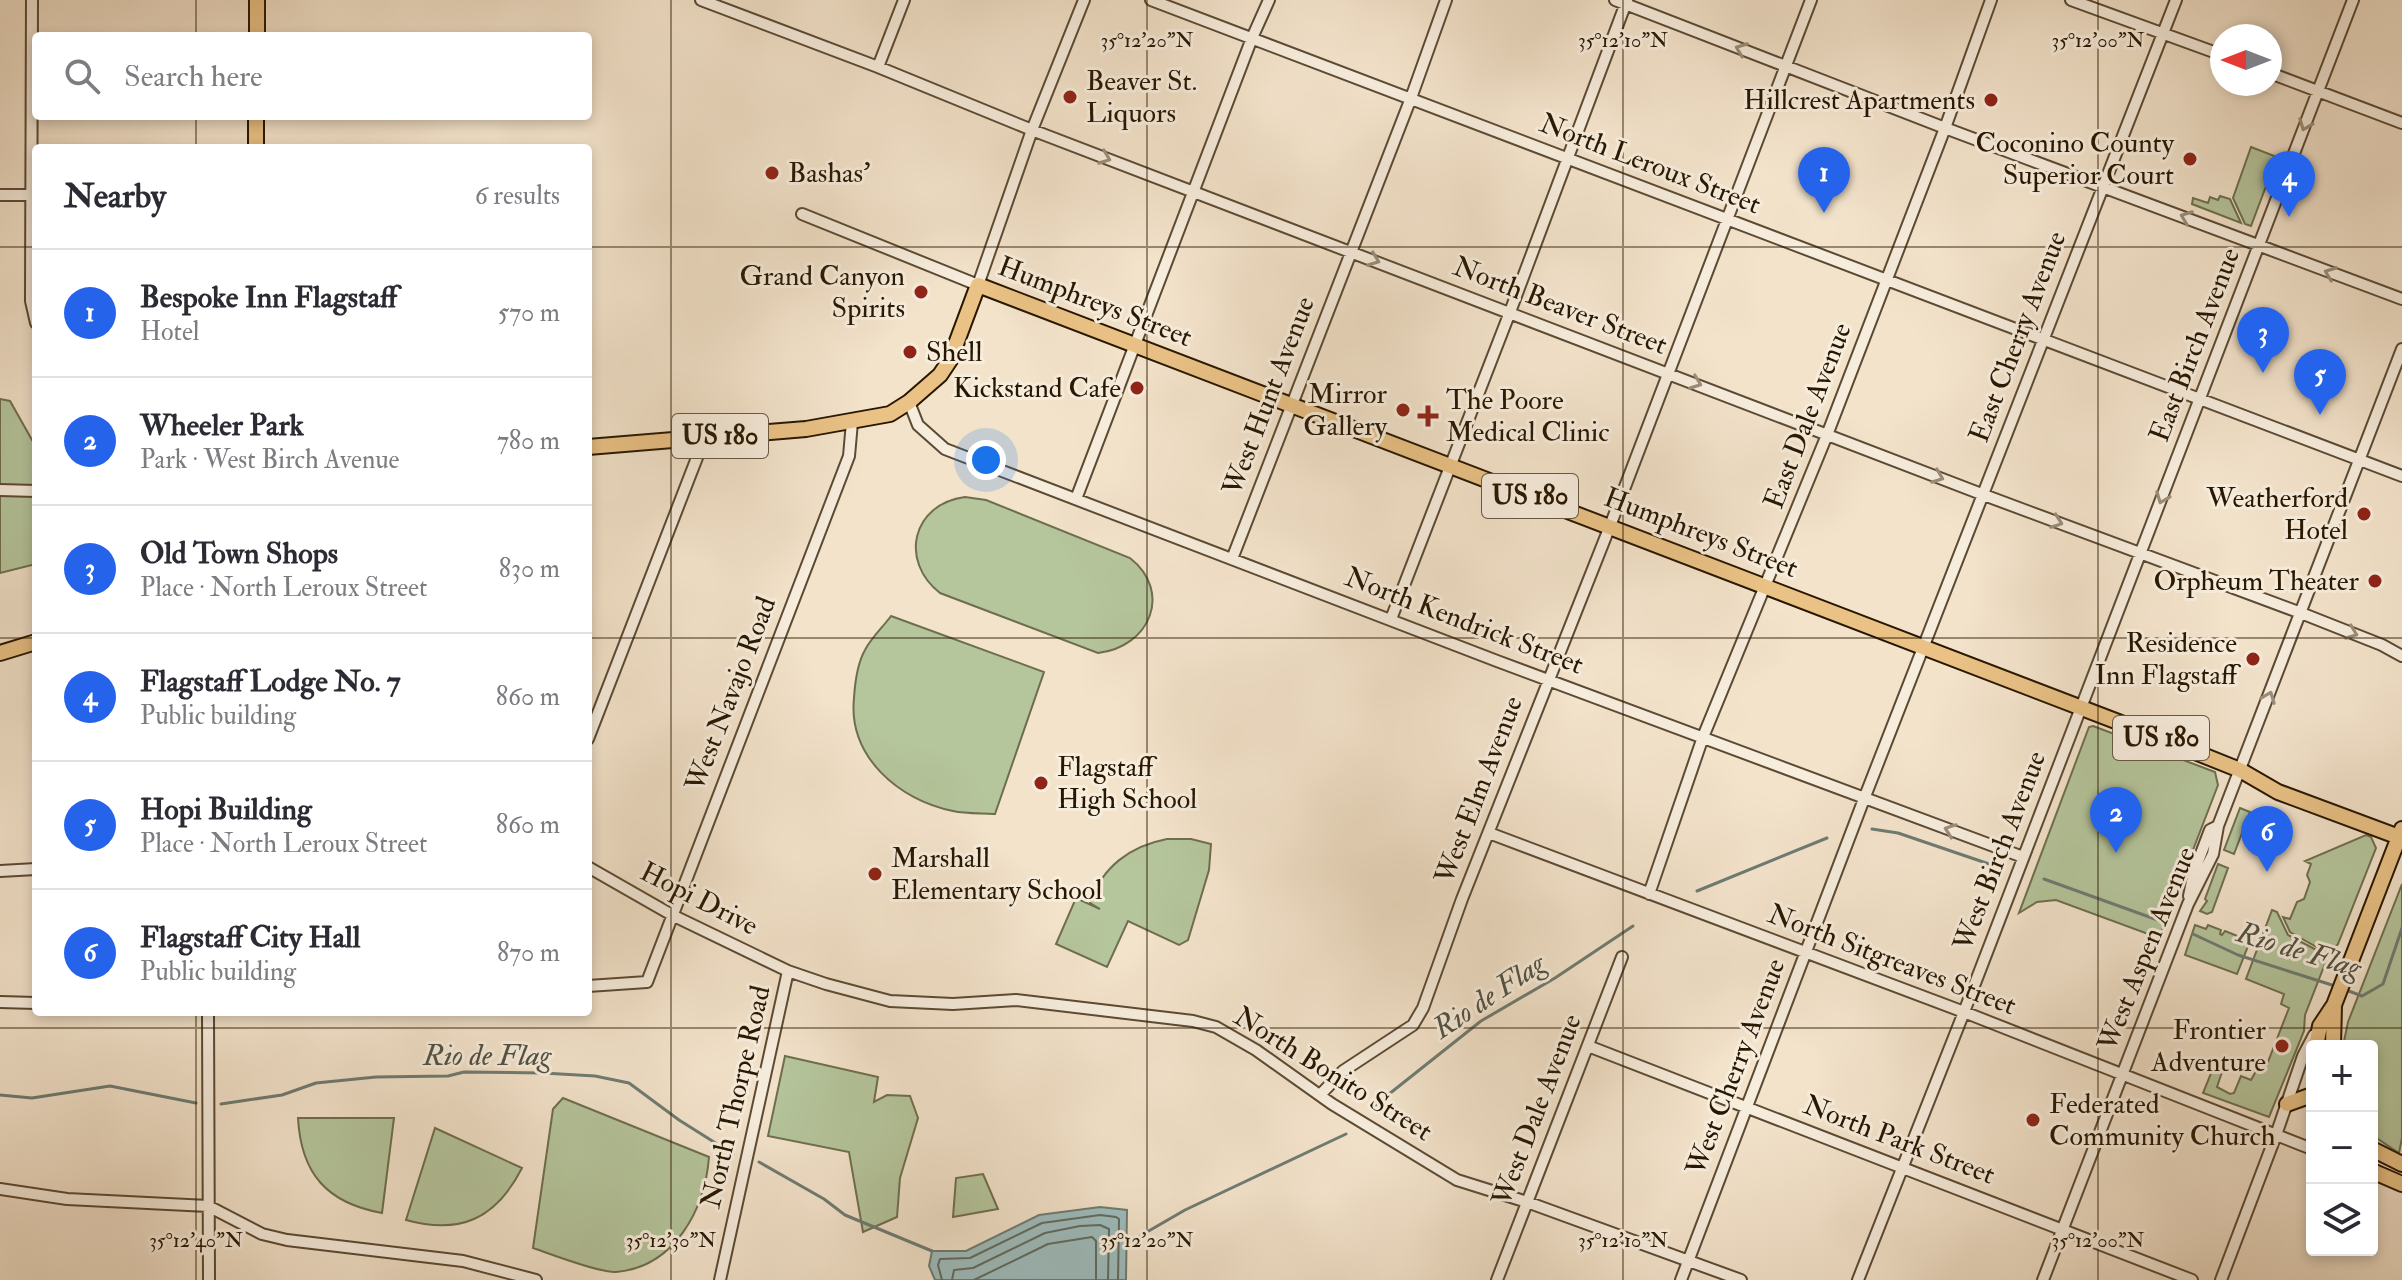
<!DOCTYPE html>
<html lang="en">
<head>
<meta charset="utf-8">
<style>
	body { margin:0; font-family:"IM FELL Double Pica",serif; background:#f7f7f7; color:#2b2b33 }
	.controls { position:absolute; right:24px; bottom:24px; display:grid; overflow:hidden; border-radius:8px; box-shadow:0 4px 12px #0003 }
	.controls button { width:72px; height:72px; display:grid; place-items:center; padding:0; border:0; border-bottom:2px solid #e1e1e2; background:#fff; color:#2b2b33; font:40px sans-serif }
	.compass { position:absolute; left:2210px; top:24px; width:72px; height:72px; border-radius:50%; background:#fff; box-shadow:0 4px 12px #0003; rotate:270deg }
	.you { position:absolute; left:986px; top:460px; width:28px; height:28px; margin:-20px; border:6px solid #fff; border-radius:50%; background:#1a73e8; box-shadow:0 0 0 12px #1a73e833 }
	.badge { display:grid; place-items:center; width:52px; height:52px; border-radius:50%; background:#2563eb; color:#fff; font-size:26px; font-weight:700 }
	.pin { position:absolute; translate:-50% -66px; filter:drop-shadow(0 2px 4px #0008) }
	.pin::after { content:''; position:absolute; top:42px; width:28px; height:24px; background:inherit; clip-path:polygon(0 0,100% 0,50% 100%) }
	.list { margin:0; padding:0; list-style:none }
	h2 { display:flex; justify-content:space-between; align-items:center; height:104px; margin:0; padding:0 32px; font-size:34px }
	h2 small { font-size:26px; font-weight:400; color:#7c7c81 }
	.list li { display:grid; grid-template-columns:52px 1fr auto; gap:24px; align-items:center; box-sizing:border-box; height:128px; padding:0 32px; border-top:2px solid #e1e1e2 }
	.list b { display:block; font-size:30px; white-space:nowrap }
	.list p { margin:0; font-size:26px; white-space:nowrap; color:#7c7c81 }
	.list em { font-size:26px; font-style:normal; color:#7c7c81 }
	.icon { flex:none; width:44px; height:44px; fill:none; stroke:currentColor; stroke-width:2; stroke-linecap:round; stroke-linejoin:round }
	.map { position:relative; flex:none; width:2402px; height:1280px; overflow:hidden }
	.search { position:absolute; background:#fff; box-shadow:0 4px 12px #0003; left:32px; top:32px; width:560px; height:88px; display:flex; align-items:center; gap:20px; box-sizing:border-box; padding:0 28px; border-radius:8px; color:#7c7c81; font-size:30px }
	.panel { position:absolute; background:#fff; box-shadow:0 4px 12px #0003; left:32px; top:144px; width:560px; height:872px; border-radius:8px }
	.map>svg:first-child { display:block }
	.green { fill:#b5c59c; stroke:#6e6e4e; stroke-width:2 }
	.water { fill:#9dbdbe; stroke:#6e7b72; stroke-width:2 }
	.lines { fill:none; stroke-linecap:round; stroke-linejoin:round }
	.shore { stroke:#626a5f; stroke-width:2 }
	.stream { stroke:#6e7b72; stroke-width:3 }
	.minor-casing { stroke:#5b4a33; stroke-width:14 }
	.major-casing { stroke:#281700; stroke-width:18 }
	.minor { stroke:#f7eddd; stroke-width:10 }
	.major { stroke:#eac286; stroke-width:14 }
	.oneway { stroke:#9a8d7a }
	.ticks { fill:none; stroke:#281700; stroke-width:2; stroke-opacity:0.45 }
	.poi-dot { fill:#8f2418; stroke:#f7eddd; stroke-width:3 }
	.labels { text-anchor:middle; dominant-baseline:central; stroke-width:6; stroke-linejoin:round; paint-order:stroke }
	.shield { fill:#f7eddd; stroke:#665742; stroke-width:2 }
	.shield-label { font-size:26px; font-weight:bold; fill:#281700 }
	.poi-label { font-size:28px; fill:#281700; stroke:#f7eddd; text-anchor:end }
	.street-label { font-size:28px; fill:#281700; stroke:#f7eddd }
	.water-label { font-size:30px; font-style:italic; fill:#515142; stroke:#f7eddd }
	.ticks-label { font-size:20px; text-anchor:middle; fill:#281700; stroke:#f7eddd; stroke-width:6; stroke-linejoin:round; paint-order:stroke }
</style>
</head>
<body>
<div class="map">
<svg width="2402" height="1280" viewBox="0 0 2402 1280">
	<rect width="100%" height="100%" fill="#f3e3cb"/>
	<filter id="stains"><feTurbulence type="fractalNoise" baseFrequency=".0025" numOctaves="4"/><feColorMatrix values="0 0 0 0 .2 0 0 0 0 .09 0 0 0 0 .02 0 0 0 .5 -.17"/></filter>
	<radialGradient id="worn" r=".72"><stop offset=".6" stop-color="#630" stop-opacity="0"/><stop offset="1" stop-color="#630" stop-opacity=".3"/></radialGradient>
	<path class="green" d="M 2251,147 L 2277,157 L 2251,226 L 2245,224 L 2233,198 Z
		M 2220,196 L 2230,199 L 2241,223 L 2192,204 L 2193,198 L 2208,203 L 2210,197 L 2218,200 Z
		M 0,399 L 10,401 L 36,447 L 36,564 L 0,573 Z
		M 965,497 L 986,500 L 1130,558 C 1173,592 1150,647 1098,653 L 940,593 C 899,561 912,504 965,497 Z
		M 891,616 L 1044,672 L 995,814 C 982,813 966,814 953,811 C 898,800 848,756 854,698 C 855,682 857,664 865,650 C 871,638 883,627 891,616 Z
		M 2093,726 L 2215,772 L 2218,785 L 2159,938 L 2056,900 L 2037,902 L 2019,913 L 2089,727 Z
		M 2240,808 L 2250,812 L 2234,854 L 2224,850 Z
		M 2366,835 L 2371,837 L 2376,848 L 2338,944 L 2329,954 L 2290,932 L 2283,917 L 2290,919 L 2297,902 L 2304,899 L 2310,882 L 2307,875 L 2311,864 L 2305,861 Z
		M 1167,839 L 1191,839 L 1211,844 L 1209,870 L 1188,940 L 1179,945 L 1128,921 L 1107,967 L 1056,944 L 1076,898 L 1100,909 L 1090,903 C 1102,867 1130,846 1167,839 Z
		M 2218,864 L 2228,868 L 2212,912 L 2207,914 L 2200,911 L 2207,901 L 2205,899 Z
		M 2402,884 L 2402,1138 L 2399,1153 L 2372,1135 L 2372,1046 L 2343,1046 L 2348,1022 Z
		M 2272,910 L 2277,912 L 2288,935 L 2328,956 L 2305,1015 L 2304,1031 L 2269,1117 L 2203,1093 L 2214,1066 L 2223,1069 L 2217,1087 L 2230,1094 L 2234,1093 L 2241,1076 L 2251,1080 L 2256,1071 L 2264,1072 L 2289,1008 L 2281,1004 L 2284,994 L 2246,979 Z
		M 2195,925 L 2206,929 L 2208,925 L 2221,930 L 2220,934 L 2222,935 L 2225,931 L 2250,941 L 2237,974 L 2185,955 Z
		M 785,1056 L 878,1077 L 874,1102 L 887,1095 L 910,1096 L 918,1118 L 900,1178 L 897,1217 L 863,1232 L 849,1152 L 768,1136 Z
		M 563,1098 L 709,1157 C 705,1209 675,1267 616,1272 C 599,1273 551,1254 533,1248 L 553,1109 Z
		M 298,1118 L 394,1118 L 382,1213 C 327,1203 301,1174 298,1118 Z
		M 435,1128 L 522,1168 C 496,1219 460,1235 406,1220 Z
		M 983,1174 L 998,1209 L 953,1217 L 956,1178 Z"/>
	<path class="water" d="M 1100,1207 L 1127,1210 L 1126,1280 L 935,1280 L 929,1266 L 932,1251 L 966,1251 L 1039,1215 Z"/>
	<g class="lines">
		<path class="shore" d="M 942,1280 L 938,1265 L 940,1259 L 970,1258 L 1042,1223 L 1100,1215 L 1116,1217 L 1119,1219 L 1118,1280
			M 952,1280 L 954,1270 L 973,1268 L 1045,1233 L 1080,1226 L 1100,1225 L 1109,1229 L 1108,1280
			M 974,1280 L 1048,1244 L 1092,1237 L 1096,1241 L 1096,1280"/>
		<path class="stream" d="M 1872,829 L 1898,833 L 1995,866
			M 2044,879 L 2166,923
			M 1697,891 L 1827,838
			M 2193,934 L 2238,955 L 2335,986
			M 2346,990 L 2362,996 L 2383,984 L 2402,928
			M 0,1095 L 32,1098 L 110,1086 L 196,1103
			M 221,1104 L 282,1095 L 316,1083 L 376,1077 L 448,1076 L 464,1072 L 543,1073 L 595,1076 L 629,1083 L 679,1120 L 733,1154
			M 1374,1106 L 1481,1021 L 1555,978 L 1633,926
			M 759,1162 L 824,1199 L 845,1215 L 932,1251
			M 1140,1236 L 1185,1210 L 1346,1134"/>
		<defs>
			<path id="minor" d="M 32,0 L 31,301 L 36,323
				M 701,0 L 878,67 L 1032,130 L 1984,495 L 2301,613 L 2382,645 L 2402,656
				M 1151,0 L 2402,476
				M 1615,0 L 1945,128 L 2402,299
				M 2071,0 L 2222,55
				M 878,67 L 904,0
				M 2270,73 L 2402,123
				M 0,195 L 31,195
				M 802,214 L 978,285 L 1032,130 L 1084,0
				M 909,402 L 918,425 L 945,449 L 1497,661 L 2023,857
				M 0,490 L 36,491
				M 1076,499 L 1252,38 L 1269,0
				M 1232,559 L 1411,98 L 1446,0
				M 1391,619 L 1510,312 L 1627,0
				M 588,739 L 705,437
				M 1489,833 L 1964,1012 L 2312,1149
				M 588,867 L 672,915 L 788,971 L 826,984 L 890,1001 L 953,1004 L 1016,1000 L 1193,1021 L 1216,1027 L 1256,1050 L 1332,1104 L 1457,1180 L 1527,1202 L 1741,1280
				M 0,871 L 36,869
				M 1649,894 L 1703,737 L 1827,435 L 1945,128 L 1991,0
				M 2189,896 L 2194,872 L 2210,830 L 2218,826
				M 588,986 L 647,982 L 849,456 L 852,422
				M 0,1002 L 36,1003
				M 208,1012 L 209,1280
				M 1588,1046 L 2192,1280
				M 1320,1095 L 1343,1071 L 1413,1025 L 1423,1008 L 1462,899 L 1610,526 L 1811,0
				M 0,1189 L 67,1199 L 208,1206 L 262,1234 L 287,1240 L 463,1261 L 536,1280
				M 720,1280 L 788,971
				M 1497,1280 L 1622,957
				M 1681,1280 L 1864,799 L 2176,0
				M 1858,1280 L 1964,1012 L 2353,0
				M 2043,1280 L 2188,904 L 2213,854 L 2218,826 L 2402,349
				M 2221,1280 L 2276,1135 L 2303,1056 L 2314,1035"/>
			<path id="major" d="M 257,36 L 257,0
				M 256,148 L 256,116
				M 588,447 L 806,429 L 890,414 L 909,402 L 940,375 L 950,360 L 978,285 L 2160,738 L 2240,770 L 2278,792 L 2399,837
				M 0,653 L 36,642
				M 2316,1046 L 2320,1026 L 2334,1005 L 2402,829
				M 2333,1046 L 2334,1005
				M 2287,1104 L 2312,1095
				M 2372,1149 L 2402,1164
				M 2372,1171 L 2402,1184"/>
		</defs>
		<use href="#minor" class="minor-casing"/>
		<use href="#major" class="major-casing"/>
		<use href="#minor" class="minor"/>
		<use href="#major" class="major"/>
	</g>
	<defs><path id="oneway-chevron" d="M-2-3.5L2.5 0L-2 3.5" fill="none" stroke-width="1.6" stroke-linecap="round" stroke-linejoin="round" transform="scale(2)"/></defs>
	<g class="oneway">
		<use href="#oneway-chevron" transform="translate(1741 49) rotate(-159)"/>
		<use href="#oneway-chevron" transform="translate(2305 125) rotate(111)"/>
		<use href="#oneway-chevron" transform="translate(1105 158) rotate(21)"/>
		<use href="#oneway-chevron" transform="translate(2186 217) rotate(-159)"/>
		<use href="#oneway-chevron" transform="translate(1374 260) rotate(21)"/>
		<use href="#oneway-chevron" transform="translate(2330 273) rotate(-159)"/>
		<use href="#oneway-chevron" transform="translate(1696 383) rotate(21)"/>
		<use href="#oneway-chevron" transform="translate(1938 477) rotate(21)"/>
		<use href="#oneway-chevron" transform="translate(2162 498) rotate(111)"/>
		<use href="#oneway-chevron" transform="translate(2057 522) rotate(20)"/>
		<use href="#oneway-chevron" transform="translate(2352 633) rotate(21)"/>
		<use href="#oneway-chevron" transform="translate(2269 697) rotate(-69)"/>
		<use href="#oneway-chevron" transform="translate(1950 830) rotate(-160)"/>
	</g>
	<path class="ticks" d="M 196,0 L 196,36M 671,0 L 671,1280M 1147,0 L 1147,1280M 1623,0 L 1623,1280M 2098,0 L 2098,1280M 196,116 L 196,148M 0,247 L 36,247M 588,247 L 2402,247M 0,638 L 36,638M 588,638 L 2402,638M 196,1012 L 196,1280M 0,1028 L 2402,1028"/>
	<g class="poi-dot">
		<circle cx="1070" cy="97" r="8"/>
		<circle cx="1991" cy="100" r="8"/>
		<circle cx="2190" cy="159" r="8"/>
		<circle cx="772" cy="173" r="8"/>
		<circle cx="921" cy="292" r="8"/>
		<circle cx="910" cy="352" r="8"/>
		<circle cx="1137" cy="388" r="8"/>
		<circle cx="1403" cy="410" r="8"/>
		<path d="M1424 404h8v8h8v8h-8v8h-8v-8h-8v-8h8z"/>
		<circle cx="2364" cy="514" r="8"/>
		<circle cx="2375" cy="581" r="8"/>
		<circle cx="2253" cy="659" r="8"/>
		<circle cx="1041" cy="783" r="8"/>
		<circle cx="875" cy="874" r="8"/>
		<circle cx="2282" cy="1046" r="8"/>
		<circle cx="2033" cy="1120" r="8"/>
	</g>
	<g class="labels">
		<g class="shield">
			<rect x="672" y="414" width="96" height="44" rx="6"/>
			<rect x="1482" y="474" width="96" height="44" rx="6"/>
			<rect x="2113" y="716" width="96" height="44" rx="6"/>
		</g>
		<g class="shield-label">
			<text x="720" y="436">US 180</text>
			<text x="1530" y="496">US 180</text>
			<text x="2161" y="738">US 180</text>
		</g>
		<g class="poi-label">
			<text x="1086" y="81" text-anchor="start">Beaver St.<tspan x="1086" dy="32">Liquors</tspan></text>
			<text x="1975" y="100">Hillcrest Apartments</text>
			<text x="2174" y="143">Coconino County<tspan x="2174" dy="32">Superior Court</tspan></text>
			<text x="788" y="173" text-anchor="start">Bashas’</text>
			<text x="905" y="276">Grand Canyon<tspan x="905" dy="32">Spirits</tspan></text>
			<text x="926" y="352" text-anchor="start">Shell</text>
			<text x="1121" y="388">Kickstand Cafe</text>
			<text x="1387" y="394">Mirror<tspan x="1387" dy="32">Gallery</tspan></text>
			<text x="1446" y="400" text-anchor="start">The Poore<tspan x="1446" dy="32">Medical Clinic</tspan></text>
			<text x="2348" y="498">Weatherford<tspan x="2348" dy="32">Hotel</tspan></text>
			<text x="2359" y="581">Orpheum Theater</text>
			<text x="2237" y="643">Residence<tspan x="2237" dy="32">Inn Flagstaff</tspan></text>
			<text x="1057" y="767" text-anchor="start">Flagstaff<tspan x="1057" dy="32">High School</tspan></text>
			<text x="891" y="858" text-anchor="start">Marshall<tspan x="891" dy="32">Elementary School</tspan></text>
			<text x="2266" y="1030">Frontier<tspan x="2266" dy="32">Adventure</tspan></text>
			<text x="2049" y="1104" text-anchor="start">Federated<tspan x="2049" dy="32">Community Church</tspan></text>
		</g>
		<g class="street-label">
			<text transform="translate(1650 164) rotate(21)">North Leroux Street</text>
			<text transform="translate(1095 302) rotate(21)">Humphreys Street</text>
			<text transform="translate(1560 306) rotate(21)">North Beaver Street</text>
			<text transform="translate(2018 337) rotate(-69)">East Cherry Avenue</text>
			<text transform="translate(2195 345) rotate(-69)">East Birch Avenue</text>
			<text transform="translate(1269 396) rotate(-69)">West Hunt Avenue</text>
			<text transform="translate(1808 416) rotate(-69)">East Dale Avenue</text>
			<text transform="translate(1701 533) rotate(21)">Humphreys Street</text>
			<text transform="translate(1464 621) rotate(21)">North Kendrick Street</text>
			<text transform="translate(731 694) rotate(-69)">West Navajo Road</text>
			<text transform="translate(1479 790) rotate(-69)">West Elm Avenue</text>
			<text transform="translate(2000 851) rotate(-69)">West Birch Avenue</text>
			<text transform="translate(699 899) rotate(27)">Hopi Drive</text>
			<text transform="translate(2147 949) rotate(-68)">West Aspen Avenue</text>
			<text transform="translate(1892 960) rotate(21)">North Sitgreaves Street</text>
			<text transform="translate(1736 1067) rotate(-69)">West Cherry Avenue</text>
			<text transform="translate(1333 1074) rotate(32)">North Bonito Street</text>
			<text transform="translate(736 1097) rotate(-77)">North Thorpe Road</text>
			<text transform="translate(1537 1110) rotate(-69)">West Dale Avenue</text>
			<text transform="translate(1899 1140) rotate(21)">North Park Street</text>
		</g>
		<g class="water-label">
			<text transform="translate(2299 950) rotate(17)">Rio de Flag</text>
			<text transform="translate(1489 996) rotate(-34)">Rio de Flag</text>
			<text x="487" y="1055">Rio de Flag</text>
		</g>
	</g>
	<g class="ticks-label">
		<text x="1147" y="47">35°12'20"N</text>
		<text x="1623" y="47">35°12'10"N</text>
		<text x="2098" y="47">35°12'00"N</text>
		<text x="196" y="1247">35°12'40"N</text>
		<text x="671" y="1247">35°12'30"N</text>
		<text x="1147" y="1247">35°12'20"N</text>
		<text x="1623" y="1247">35°12'10"N</text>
		<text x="2098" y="1247">35°12'00"N</text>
	</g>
	<rect width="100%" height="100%" filter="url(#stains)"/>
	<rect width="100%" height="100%" fill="url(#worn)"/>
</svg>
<div class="controls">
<button>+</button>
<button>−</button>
<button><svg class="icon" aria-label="layers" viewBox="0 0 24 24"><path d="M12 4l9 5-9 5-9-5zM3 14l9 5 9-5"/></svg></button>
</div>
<svg class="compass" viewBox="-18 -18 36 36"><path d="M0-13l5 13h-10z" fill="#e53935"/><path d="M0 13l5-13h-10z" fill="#7c7c81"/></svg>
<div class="you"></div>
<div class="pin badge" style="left:1824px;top:213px">1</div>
<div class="pin badge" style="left:2116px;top:853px">2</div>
<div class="pin badge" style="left:2263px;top:373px">3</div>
<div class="pin badge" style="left:2289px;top:217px">4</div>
<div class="pin badge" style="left:2320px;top:415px">5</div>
<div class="pin badge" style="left:2267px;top:872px">6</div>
<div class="search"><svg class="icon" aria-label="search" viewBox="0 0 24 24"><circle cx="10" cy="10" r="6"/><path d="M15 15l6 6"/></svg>Search here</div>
<section class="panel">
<h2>Nearby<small>6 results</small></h2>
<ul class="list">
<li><span class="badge">1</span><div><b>Bespoke Inn Flagstaff</b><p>Hotel</p></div><em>570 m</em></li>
<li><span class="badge">2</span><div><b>Wheeler Park</b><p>Park · West Birch Avenue</p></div><em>780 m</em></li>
<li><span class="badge">3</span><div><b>Old Town Shops</b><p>Place · North Leroux Street</p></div><em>830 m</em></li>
<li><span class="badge">4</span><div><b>Flagstaff Lodge No. 7</b><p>Public building</p></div><em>860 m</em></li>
<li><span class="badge">5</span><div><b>Hopi Building</b><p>Place · North Leroux Street</p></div><em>860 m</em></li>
<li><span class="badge">6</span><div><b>Flagstaff City Hall</b><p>Public building</p></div><em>870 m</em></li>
</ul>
</section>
</div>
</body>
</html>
